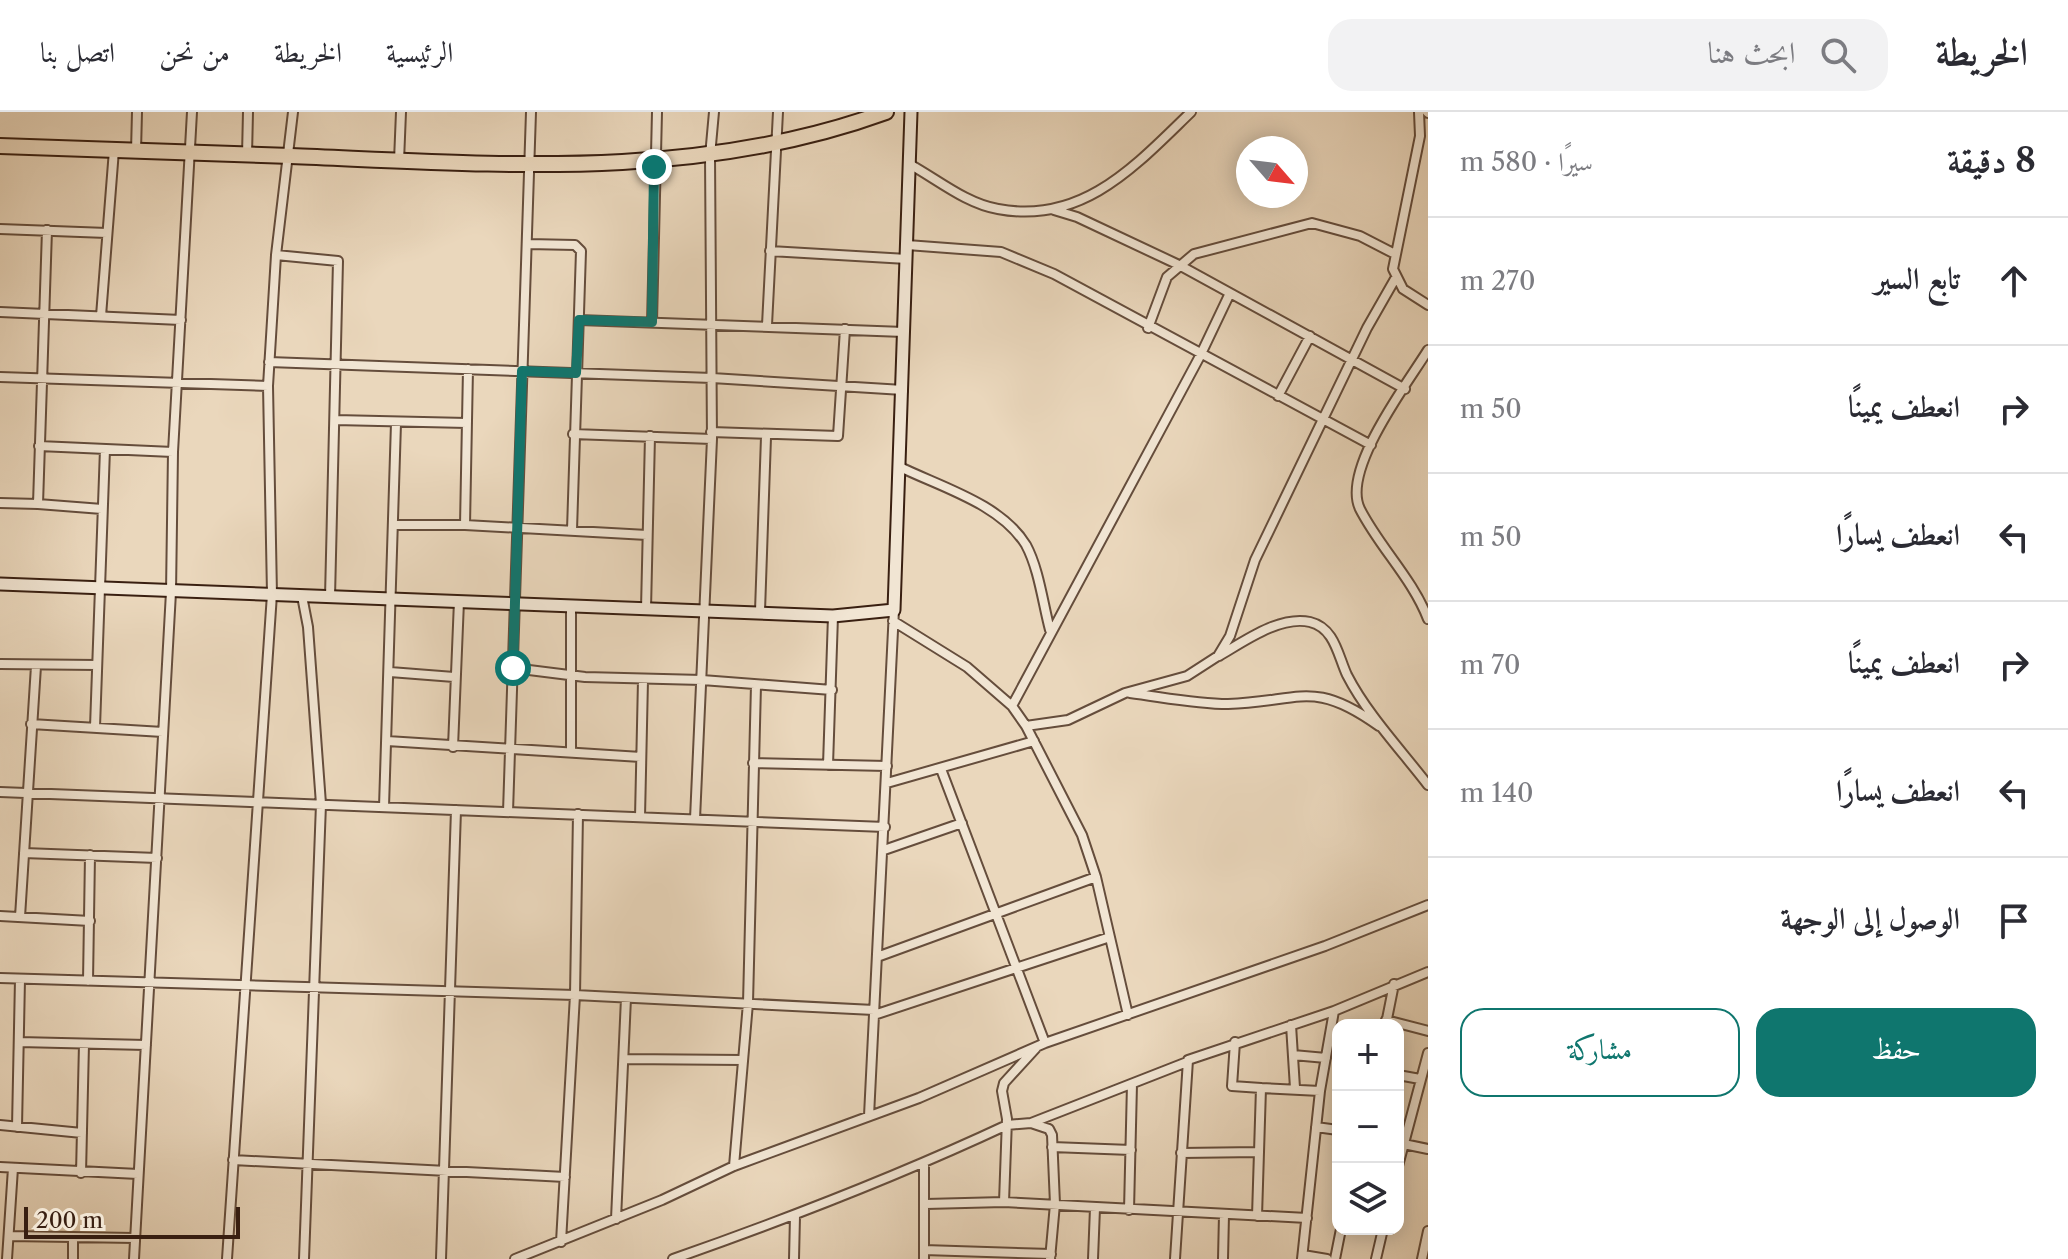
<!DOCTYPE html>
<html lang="ar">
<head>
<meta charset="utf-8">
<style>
	body { margin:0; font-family:"Libre Caslon Text",Amiri,serif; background:#f2f2f3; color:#2b2b33; direction:rtl }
	.controls { position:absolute; right:24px; bottom:24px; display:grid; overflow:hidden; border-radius:16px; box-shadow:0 4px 20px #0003 }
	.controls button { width:72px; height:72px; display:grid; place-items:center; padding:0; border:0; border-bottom:2px solid #e1e1e2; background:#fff; color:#2b2b33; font:40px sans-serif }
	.compass { position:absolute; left:1236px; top:24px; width:72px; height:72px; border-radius:50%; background:#fff; box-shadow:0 4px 20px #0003; rotate:118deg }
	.scale { position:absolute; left:24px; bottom:20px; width:216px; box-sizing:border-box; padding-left:8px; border:4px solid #391f11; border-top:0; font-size:22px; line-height:28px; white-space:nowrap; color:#391f11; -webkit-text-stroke:6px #f1e5d3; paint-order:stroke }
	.stop { position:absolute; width:24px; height:24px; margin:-18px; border:6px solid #0f766e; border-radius:50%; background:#fff }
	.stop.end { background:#0f766e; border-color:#fff; box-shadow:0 2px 8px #0008 }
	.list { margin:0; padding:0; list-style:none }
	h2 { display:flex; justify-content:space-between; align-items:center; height:104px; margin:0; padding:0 32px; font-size:34px }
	h2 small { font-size:26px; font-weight:400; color:#7c7c81 }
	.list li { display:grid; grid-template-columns:52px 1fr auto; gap:24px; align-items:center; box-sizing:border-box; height:128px; padding:0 32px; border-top:2px solid #e1e1e2 }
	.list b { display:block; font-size:30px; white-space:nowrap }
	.list em { font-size:26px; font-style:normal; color:#7c7c81 }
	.actions { display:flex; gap:16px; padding:24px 32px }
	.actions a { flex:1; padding:18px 0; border:2px solid #0f766e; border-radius:24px; text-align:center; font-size:28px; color:#0f766e }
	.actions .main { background:#0f766e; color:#fff }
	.icon { flex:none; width:44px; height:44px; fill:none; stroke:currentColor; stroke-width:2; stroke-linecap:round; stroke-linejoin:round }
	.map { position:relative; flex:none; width:1428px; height:1147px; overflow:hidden; direction:ltr }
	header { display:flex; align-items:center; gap:48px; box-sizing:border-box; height:112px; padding:0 40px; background:#fff; border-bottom:2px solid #e1e1e2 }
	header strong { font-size:38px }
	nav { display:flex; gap:44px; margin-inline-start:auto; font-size:28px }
	.search { width:560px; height:72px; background:#f2f2f3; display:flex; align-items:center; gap:20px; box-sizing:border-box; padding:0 28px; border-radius:24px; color:#7c7c81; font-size:30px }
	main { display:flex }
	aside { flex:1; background:#fff }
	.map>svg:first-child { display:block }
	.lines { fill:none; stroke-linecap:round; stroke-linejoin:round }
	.street-casing { stroke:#654d3c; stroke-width:12 }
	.secondary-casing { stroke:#391f11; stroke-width:15 }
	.highway-casing { stroke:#391f11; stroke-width:18 }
	.street { stroke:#f1e5d3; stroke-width:8 }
	.secondary { stroke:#f1e5d3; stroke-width:11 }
	.highway { stroke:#ead7bc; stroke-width:14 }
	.route { stroke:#0f766e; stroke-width:10 }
</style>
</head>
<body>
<header>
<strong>الخريطة</strong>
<div class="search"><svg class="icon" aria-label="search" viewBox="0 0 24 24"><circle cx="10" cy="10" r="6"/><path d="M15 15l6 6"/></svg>ابحث هنا</div>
<nav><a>الرئيسية</a><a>الخريطة</a><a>من نحن</a><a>اتصل بنا</a></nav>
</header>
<main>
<aside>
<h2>8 دقيقة<small>سيرًا · 580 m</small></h2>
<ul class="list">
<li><svg class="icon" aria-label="ahead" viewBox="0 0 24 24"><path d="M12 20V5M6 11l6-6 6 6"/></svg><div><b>تابع السير</b></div><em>270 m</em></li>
<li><svg class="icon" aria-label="right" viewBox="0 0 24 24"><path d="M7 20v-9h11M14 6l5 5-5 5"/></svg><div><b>انعطف يمينًا</b></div><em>50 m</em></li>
<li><svg class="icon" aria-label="left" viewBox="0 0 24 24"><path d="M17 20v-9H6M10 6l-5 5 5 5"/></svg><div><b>انعطف يسارًا</b></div><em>50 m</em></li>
<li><svg class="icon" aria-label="right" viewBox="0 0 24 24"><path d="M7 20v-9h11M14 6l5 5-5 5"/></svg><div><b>انعطف يمينًا</b></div><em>70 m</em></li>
<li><svg class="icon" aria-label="left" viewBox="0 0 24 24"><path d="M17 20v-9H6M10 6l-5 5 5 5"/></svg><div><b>انعطف يسارًا</b></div><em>140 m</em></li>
<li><svg class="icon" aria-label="arrive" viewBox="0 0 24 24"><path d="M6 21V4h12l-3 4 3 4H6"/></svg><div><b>الوصول إلى الوجهة</b></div></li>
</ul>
<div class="actions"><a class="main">حفظ</a><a>مشاركة</a></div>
</aside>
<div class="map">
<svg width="1428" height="1147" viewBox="0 0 1428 1147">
	<rect width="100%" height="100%" fill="#ead7bc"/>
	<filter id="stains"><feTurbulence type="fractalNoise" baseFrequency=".0025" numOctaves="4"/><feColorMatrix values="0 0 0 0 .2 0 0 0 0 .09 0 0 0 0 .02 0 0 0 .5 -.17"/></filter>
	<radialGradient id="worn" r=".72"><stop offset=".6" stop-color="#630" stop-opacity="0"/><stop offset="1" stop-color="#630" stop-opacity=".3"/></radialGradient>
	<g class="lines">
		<defs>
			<path id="street" d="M 1419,0 L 1420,24 L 1393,157 L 1403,177 L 1428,193
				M 1427,0 L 1428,1
				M 136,39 L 137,0
				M 247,43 L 248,0
				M 399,49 L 401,0
				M 911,53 C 938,68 967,92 998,97 C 1083,113 1136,53 1191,0
				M 1054,98 L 1077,105 L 1179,153 L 1405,277
				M 0,117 L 107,121
				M 528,132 L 575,133 L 581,139 L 572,418
				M 907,133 L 1001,140 L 1054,162 L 1371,333
				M 770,139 L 907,147
				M 276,143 L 338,149 L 330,485
				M 0,200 L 181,208
				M 101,204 L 114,38
				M 579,208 L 904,220
				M 652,210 L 657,0
				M 767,213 L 778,0
				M 1148,216 L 1167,165 L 1194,142 L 1312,111 L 1360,124 L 1395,142
				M 1428,238 C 1407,272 1341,358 1360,397 C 1380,436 1412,466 1428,507
				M 269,250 L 712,266 L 903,278
				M 0,265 L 268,274
				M 1278,284 L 1310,224
				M 335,308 L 467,311
				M 711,320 L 838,324 L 845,217
				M 573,322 L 712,327
				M 39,334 L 173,340
				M 900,355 C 941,375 1001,392 1026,433 C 1039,457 1043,492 1050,518
				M 0,391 L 38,392 L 47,118
				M 38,392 L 102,397
				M 395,413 L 465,413 L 647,423
				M 465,413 L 468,257
				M 302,484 L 308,515 L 321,692 L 304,1147
				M 646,497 L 650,324
				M 760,499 L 766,325
				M 893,509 L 967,555 L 1012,594 L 1026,614 L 1082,723 L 1096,765 L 1128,903
				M 1219,544 C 1243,530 1280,503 1310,510 C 1335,516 1338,544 1347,563 C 1367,602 1401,638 1428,673
				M 0,552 L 97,553
				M 513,556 L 585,565 L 702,568 L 832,578
				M 390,560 L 454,565
				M 1130,581 C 1162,585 1196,592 1228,592 C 1300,590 1312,566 1379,614
				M 1012,594 L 1200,244 L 1230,181
				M 31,612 L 163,620
				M 1026,614 L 1068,608 L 1125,581 L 1187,564 L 1218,544 L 1230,524 L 1255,448 L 1367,216 L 1395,167
				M 95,615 L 105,337
				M 387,629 L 641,645
				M 453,635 L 459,489
				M 571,639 L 571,493
				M 753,651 L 887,654
				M 828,653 L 833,504
				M 941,657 L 1045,931
				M 887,671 L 1034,629
				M 0,680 L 885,715
				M 384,695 L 396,311
				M 508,700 L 531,0
				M 640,705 L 643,568
				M 695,707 L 712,327 L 710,44 L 714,0
				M 884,738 L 962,711
				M 24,741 L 157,746
				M 0,804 L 90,809
				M 20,805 L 36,554
				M 877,845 L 1096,765
				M 0,866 L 575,883 L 874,898
				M 88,869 L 90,743
				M 1334,899 L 1428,860
				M 874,903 L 1107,826
				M 1386,908 L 1428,919
				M 1386,912 L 1394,872
				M 1291,913 L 1295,976
				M 19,930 L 146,933
				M 1235,930 L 1232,974 L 1261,976
				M 1293,943 L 1326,946
				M 624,947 L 743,948
				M 1398,963 L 1420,967
				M 869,1004 L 894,498
				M 1031,1011 L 1187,950
				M 0,1013 L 82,1021
				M 17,1015 L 20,867
				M 1316,1015 L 1338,1018
				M 1399,1031 L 1428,1037
				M 1052,1035 L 1131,1038
				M 1181,1041 L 1259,1040
				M 233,1048 L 565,1065
				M 734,1054 L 748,891 L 756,573
				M 1398,1054 L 1428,941
				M 0,1055 L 138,1062
				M 81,1061 L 84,932
				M 1004,1090 L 1007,1007 L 1002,979 L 1004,971 L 1036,936
				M 926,1092 L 1004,1090 L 1307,1106
				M 1129,1098 L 1132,972
				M 1257,1104 L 1261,976 L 1320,979
				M 616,1107 L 626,886
				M 9,1124 L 135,1126
				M 561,1130 L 575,883 L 578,702
				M 924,1138 L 1051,1142
				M 1303,1143 L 1327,1147
				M 7,1147 L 13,1056
				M 73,1147 L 73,1126
				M 134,1147 L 171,480 L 173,340 L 192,0
				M 227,1147 L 272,482 L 268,274 L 276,143 L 293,0
				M 441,1147 L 456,698
				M 515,1147 L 662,1088 L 734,1054 L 919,986 L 1045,931 L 1325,834 L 1428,793
				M 673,1147 C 787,1107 898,1064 1007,1013 L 1031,1011 L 1049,1017 L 1052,1023 L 1055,1092 L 1050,1147
				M 794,1147 L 795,1104
				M 924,1147 L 924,1052
				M 1093,1147 L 1095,1096
				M 1175,1147 L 1188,948 L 1334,899 L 1320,979 L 1302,1147
				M 1223,1147 L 1224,1103
				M 1335,1147 L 1341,1117
				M 1376,1147 L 1383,1117
				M 1422,1147 L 1428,1119"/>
			<path id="secondary" d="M 0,472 L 833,504 L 894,498 L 911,0"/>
			<path id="highway" d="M 0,34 C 97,38 194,40 291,44 C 492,52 694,70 886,0"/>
		</defs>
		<use href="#street" class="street-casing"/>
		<use href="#secondary" class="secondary-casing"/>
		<use href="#highway" class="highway-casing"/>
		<use href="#street" class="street"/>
		<use href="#secondary" class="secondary"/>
		<use href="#highway" class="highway"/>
	</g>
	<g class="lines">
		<path class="route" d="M 513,556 L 522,259 L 576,261 L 579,208 L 652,210 L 654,55"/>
	</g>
	<rect width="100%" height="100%" filter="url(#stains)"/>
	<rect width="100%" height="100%" fill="url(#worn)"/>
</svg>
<div class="controls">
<button>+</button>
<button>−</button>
<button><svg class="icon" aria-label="layers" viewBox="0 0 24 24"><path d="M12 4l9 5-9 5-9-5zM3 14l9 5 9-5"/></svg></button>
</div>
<svg class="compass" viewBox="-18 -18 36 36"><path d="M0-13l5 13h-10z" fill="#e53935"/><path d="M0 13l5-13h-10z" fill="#7c7c81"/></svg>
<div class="scale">200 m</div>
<div class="stop" style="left:513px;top:556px"></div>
<div class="stop end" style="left:654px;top:55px"></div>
</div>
</main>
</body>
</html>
